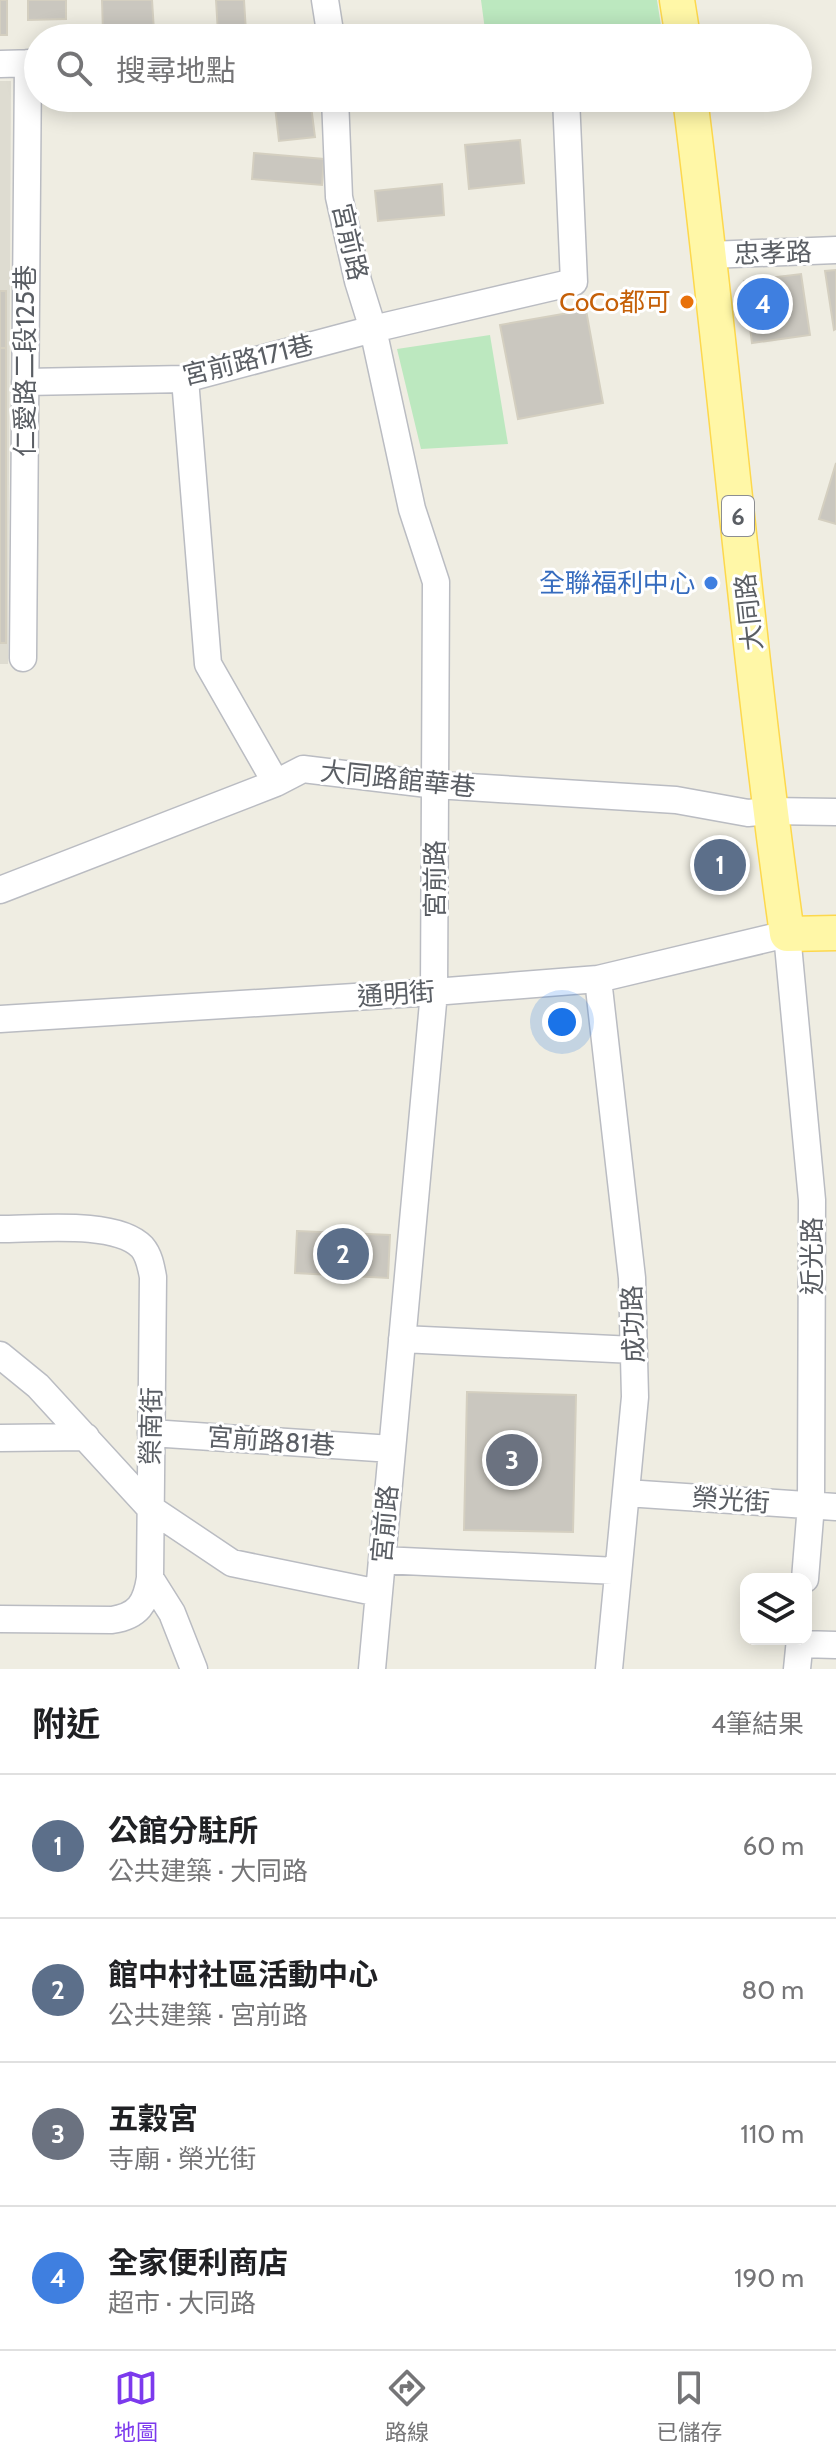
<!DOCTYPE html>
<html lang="zh-TW">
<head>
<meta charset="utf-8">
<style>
	body { margin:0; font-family:Cabin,"Noto Sans TC",sans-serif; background:#f6f6f6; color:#202124 }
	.controls { position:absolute; right:24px; bottom:24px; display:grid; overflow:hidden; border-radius:16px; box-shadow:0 4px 20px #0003 }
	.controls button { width:72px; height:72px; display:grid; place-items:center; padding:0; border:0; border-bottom:2px solid #e0e0e0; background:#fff; color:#202124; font:40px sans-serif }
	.you { position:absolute; left:562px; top:1022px; width:28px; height:28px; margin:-20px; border:6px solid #fff; border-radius:50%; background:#1a73e8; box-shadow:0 0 0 12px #1a73e833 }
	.badge { display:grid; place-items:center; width:52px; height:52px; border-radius:50%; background:#7c3aed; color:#fff; font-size:26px; font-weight:700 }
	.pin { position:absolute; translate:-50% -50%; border:4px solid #fff; box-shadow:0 2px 8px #0006 }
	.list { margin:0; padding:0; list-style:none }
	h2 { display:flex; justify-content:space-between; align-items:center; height:104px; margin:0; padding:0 32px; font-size:34px }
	h2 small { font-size:26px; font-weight:400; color:#757577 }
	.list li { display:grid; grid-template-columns:52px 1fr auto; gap:24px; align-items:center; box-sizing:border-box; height:144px; padding:0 32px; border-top:2px solid #e0e0e0 }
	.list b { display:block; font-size:30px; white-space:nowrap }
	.list p { margin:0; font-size:26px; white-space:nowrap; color:#757577 }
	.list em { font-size:26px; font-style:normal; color:#757577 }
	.icon { flex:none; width:44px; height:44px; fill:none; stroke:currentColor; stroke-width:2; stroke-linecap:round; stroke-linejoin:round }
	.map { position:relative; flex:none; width:836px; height:1669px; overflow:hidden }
	.search { position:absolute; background:#fff; box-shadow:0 4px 20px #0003; left:24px; right:24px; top:24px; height:88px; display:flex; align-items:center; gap:20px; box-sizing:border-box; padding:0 28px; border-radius:44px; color:#757577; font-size:30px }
	.sheet { height:680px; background:#fff }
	nav { display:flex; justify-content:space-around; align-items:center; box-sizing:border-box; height:112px; border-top:2px solid #e0e0e0; background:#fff; font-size:22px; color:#757577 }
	nav a { display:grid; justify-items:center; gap:4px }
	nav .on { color:#7c3aed }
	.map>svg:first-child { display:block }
	.education { fill:#dedcd1 }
	.green { fill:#bce8bf }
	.building { fill:#cac7bf; stroke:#d4cfc0; stroke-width:2 }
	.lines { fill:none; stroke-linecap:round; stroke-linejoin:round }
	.minor-casing { stroke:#babcc2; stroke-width:29 }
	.major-casing { stroke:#fdd84d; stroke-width:37 }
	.minor { stroke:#fff; stroke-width:26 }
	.major { stroke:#fff7a7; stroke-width:34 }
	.food-dot { fill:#e8710a; stroke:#fff; stroke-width:3 }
	.shop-dot { fill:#3f7fe0; stroke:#fff; stroke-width:3 }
	.labels { text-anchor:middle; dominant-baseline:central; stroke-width:6; stroke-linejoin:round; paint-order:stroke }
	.shield { fill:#fff; stroke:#8c8e92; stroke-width:2 }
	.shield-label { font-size:24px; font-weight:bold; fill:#5a5e64 }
	.street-label { font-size:26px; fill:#5a5e64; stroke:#fff }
	.food-label { font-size:26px; fill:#c56008; stroke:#fff; text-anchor:end }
	.shop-label { font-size:26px; fill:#366cbe; stroke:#fff; text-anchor:end }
</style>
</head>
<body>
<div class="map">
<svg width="836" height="1669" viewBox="0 0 836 1669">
	<rect width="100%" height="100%" fill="#efede2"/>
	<path class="education" d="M 0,81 L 11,81 L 8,664 L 0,664 Z"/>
	<path class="green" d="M 481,0 L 657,0 L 661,26 L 485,30 Z
		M 490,335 L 508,444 L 421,449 L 397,349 Z"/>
	<path class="building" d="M 0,0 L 7,0 L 7,35 L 0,35 Z
		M 28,0 L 66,0 L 66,19 L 28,20 Z
		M 102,0 L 152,0 L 154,31 L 103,33 Z
		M 216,0 L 244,0 L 246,32 L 218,33 Z
		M 274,98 L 310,98 L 315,137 L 279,141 Z
		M 520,140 L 524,183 L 469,189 L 465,145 Z
		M 254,153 L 324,159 L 322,185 L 252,179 Z
		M 442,184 L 444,215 L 378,221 L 375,191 Z
		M 836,270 L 836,329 L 834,330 L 825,271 Z
		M 801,274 L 810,335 L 752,343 L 744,281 Z
		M 0,291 L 6,291 L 6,348 L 0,348 Z
		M 586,310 L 603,403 L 518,419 L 500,325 Z
		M 0,348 L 6,348 L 6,643 L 0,643 Z
		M 836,463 L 836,524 L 819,519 Z
		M 297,1231 L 390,1235 L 388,1278 L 295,1273 Z
		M 467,1392 L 576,1395 L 573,1532 L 464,1530 Z"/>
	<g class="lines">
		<defs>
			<path id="minor" d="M 325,0 L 331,38
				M 0,64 L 38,63
				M 335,98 L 339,197 L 358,281 L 373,329 L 412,509 L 436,582 L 434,992 L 372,1669
				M 710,255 L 836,250
				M 185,379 L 208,664 L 276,783
				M 25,382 L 185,379 L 373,329 L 574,282 L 566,98
				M 23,658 L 28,63
				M 0,890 L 276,783 L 303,769 L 436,785 L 676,800 L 748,813 L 770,811 L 836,812
				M 598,979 L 632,1278 L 635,1397 L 609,1669
				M 0,1019 L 434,992 L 598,979 L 787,934 L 812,1200 L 811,1505 L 805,1579
				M 0,1229 C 36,1229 116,1220 142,1247 C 149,1255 151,1266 153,1277 L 150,1578 C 146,1604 138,1616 112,1620 L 0,1619
				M 402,1339 L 634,1350
				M 0,1355 L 38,1386 L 150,1508 L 232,1563 L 379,1593
				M 151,1433 L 392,1449
				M 0,1438 L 86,1437
				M 626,1493 L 836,1507
				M 382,1560 L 618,1571
				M 150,1578 L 172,1613 L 194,1669
				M 800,1644 L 836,1645
				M 797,1669 L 800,1639"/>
			<path id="major" d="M 677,0 L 683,38
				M 690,98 C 725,376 748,656 787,934 L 836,933"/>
		</defs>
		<use href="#minor" class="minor-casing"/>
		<use href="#major" class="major-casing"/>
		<use href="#minor" class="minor"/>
		<use href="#major" class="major"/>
	</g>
	<circle class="food-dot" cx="687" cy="302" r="8"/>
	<circle class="shop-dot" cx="711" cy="583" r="8"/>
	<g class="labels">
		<rect class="shield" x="722" y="496" width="32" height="40" rx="6"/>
		<g class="shield-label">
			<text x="738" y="516">6</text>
		</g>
		<g class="street-label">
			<text transform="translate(350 242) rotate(77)">宮前路</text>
			<text transform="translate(773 253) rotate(-2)">忠孝路</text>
			<text transform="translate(248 360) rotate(-14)">宮前路171巷</text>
			<text transform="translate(25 361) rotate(-90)">仁愛路二段125巷</text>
			<text transform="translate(749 612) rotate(-96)">大同路</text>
			<text transform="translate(398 779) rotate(6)">大同路館華巷</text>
			<text transform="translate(435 879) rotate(-90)">宮前路</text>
			<text transform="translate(396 994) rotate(-4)">通明街</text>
			<text transform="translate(812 1256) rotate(-90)">近光路</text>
			<text transform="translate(633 1324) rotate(-92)">成功路</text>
			<text transform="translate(151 1426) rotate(-89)">榮南街</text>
			<text transform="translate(271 1441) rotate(4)">宮前路81巷</text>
			<text transform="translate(731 1500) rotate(4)">榮光街</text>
			<text transform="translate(385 1524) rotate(-85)">宮前路</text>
		</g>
		<g class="food-label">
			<text x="671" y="302">CoCo都可</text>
		</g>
		<g class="shop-label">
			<text x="695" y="583">全聯福利中心</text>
		</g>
	</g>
</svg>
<div class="controls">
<button><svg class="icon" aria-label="layers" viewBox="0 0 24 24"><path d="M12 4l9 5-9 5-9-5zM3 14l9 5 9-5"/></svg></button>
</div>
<div class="you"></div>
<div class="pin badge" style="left:720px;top:865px;background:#5c6f8a">1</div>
<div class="pin badge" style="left:343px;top:1254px;background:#5c6f8a">2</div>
<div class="pin badge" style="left:512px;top:1460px;background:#6b7280">3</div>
<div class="pin badge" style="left:763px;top:304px;background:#3f7fe0">4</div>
<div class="search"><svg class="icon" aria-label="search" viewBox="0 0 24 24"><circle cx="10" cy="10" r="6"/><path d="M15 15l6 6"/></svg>搜尋地點</div>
</div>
<section class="sheet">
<h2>附近<small>4筆結果</small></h2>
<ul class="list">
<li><span class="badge" style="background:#5c6f8a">1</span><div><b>公館分駐所</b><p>公共建築 · 大同路</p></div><em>60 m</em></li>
<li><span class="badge" style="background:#5c6f8a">2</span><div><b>館中村社區活動中心</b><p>公共建築 · 宮前路</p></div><em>80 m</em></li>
<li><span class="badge" style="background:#6b7280">3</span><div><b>五穀宮</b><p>寺廟 · 榮光街</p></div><em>110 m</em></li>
<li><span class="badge" style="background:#3f7fe0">4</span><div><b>全家便利商店</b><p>超市 · 大同路</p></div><em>190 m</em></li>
</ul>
</section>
<nav>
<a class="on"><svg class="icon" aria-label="map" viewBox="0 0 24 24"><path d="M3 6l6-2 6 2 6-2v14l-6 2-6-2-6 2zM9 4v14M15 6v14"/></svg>地圖</a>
<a><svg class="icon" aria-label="directions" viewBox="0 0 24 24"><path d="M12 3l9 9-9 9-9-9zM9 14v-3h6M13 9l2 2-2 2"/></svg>路線</a>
<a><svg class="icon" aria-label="saved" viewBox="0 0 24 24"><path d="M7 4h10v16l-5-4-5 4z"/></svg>已儲存</a>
</nav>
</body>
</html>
